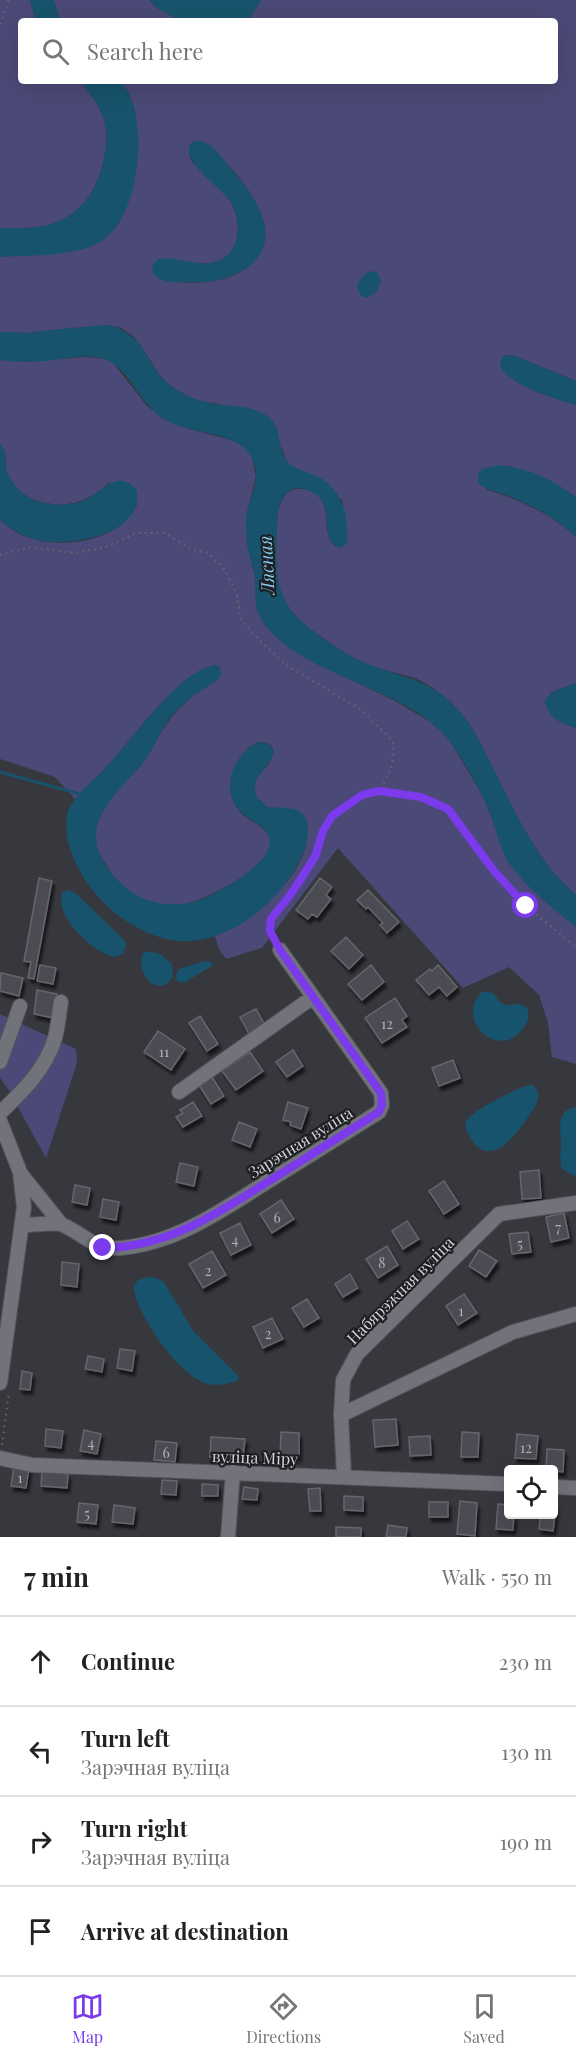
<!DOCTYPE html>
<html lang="en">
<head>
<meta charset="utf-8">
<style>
	body { margin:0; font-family:"Playfair Display",serif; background:#f2f2f2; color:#222 }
	.controls { position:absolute; right:18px; bottom:18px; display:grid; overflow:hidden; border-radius:6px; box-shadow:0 6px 24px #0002 }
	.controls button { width:54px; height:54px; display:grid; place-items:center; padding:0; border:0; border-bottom:2px solid #e0e0e0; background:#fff; color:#222; font:30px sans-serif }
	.stop { position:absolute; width:18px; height:18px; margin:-14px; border:4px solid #7c3aed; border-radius:50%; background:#fff }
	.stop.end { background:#7c3aed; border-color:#fff; box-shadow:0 2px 6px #0008 }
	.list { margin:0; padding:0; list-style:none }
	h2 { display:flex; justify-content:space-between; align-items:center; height:78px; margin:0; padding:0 24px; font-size:26px }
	h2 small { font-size:20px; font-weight:400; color:#767676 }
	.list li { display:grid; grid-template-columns:39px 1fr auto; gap:18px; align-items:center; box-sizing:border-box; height:90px; padding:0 24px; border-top:2px solid #e0e0e0 }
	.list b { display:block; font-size:22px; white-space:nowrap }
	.list p { margin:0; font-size:20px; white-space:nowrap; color:#767676 }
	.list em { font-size:20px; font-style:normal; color:#767676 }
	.icon { flex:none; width:33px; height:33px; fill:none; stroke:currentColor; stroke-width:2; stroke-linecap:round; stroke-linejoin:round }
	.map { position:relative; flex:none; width:576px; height:1537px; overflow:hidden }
	.search { position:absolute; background:#fff; box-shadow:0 6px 24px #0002; left:18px; right:18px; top:18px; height:66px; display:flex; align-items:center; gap:15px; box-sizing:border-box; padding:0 21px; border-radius:6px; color:#767676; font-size:22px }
	.sheet { height:438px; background:#fff }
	nav { display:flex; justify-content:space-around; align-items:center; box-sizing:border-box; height:84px; border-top:2px solid #e0e0e0; background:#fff; font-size:16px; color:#767676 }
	nav a { display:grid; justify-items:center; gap:3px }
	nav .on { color:#7c3aed }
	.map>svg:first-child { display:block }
	.green { fill:#4b4977; fill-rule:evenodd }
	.water { fill:#18536d }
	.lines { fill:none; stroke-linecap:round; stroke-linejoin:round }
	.stream { stroke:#18536d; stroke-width:3 }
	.building { fill:#4c4c53; stroke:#65656c; stroke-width:1.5; filter:url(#shadow) }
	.minor-casing { stroke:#54545a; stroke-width:16 }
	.path { stroke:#68686e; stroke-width:2; stroke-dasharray:1.5 4.5; stroke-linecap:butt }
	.minor { stroke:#72727a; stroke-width:14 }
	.route { stroke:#7c3aed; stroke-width:8 }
	.labels { text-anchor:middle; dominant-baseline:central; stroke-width:4.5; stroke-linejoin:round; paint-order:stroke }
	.number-label { font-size:14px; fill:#b0b0b6 }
	.street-label { font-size:16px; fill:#d2d2d7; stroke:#1e1f22 }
	.water-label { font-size:18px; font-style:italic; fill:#85cff4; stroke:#1e1f22 }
</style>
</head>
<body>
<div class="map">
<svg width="576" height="1537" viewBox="0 0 576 1537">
	<defs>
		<filter id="shadow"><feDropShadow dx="2.5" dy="4.5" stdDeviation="1.5" flood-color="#0009"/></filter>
	</defs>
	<rect width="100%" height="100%" fill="#37373e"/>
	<path class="green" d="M 0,0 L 30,0 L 36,21 L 21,21 L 21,81 L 80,81 C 89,93 100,105 104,120 C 107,130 107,142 105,152 C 100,184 87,210 55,223 C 38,229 17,228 0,228 Z
		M 54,0 L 149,0 L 157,8 L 181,21 L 60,21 Z
		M 261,0 L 576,0 L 576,381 L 515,356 L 505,355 L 515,381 L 539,393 L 576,405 L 576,497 L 544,477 L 485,489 C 517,499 551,513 576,537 L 576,683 L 550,693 L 564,724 L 576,728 L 576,895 C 537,861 517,816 494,771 C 484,750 475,729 460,712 C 449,699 432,686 417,679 C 401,673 384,671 369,665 C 354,659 342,651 329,642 C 292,618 273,599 276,551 C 277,534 274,511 284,497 C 288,491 295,488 303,489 C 339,495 317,531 336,547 L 347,537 L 342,500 L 290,465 L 285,458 L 282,448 L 224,405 L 196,400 L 180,392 L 168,384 L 158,373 L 141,346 L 133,336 L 121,328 L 108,325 L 50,330 L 29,333 L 0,332 L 0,257 L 72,251 L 111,233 L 119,222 L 133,186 L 138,151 L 134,108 L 128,92 L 120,81 L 555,81 L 555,21 L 248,21 ZM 190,144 L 208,145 C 230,165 261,199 265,228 C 267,239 263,250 256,259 C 234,285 197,284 165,281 L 168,259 C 194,263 229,273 237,237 C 239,225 237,212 230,201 C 221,186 204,175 192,162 L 189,155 Z
		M 85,357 L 106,359 L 115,365 L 147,406 L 164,419 L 189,429 L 235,441 L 244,446 L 251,454 L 256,476 L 246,517 L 248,549 L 255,577 L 257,610 L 265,625 L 283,642 L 306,658 L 395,701 L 429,721 L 441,731 L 450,741 L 484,798 L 507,859 L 540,896 L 576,927 L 576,1064 L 552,1057 L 548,1023 L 539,995 L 509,967 L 463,988 L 338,848 L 262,948 L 226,959 L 219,949 L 215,936 C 251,921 296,885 306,845 C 308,837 306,826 305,817 C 294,805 281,810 267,807 L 256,796 C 250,771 272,771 273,752 C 274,749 272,746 270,745 C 258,735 243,752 238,761 C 226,779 228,801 243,815 C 253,823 270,828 270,843 C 271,867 206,900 185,904 C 175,905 164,905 154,903 C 137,898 120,886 110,871 C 106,864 100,856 97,848 C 86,813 127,784 145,760 C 153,749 158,736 166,725 C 179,705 196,693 216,681 L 220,668 L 216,665 C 180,670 135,736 111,762 C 100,774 87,786 75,799 L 55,777 L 0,759 L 0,520 C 7,526 15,532 24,536 C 59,550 119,543 137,505 L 109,483 C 102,489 94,495 86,499 C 61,511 19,503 8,475 C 4,465 9,452 0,444 L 0,360 L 26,362 Z
		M 0,1014 L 76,1049 L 77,1063 L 46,1158 L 8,1089 L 0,1078 Z"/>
	<path class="water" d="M 30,0 L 54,0 L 60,21 L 36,21 Z
		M 149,0 L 261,0 L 248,21 L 181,21 L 157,8 Z
		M 80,81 L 120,81 C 122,84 126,88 128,92 C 148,129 139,219 100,242 C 74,257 30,255 0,257 L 0,228 C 17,228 38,229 55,223 C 87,210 100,184 105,152 C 107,142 107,130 104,120 C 100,105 89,93 80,81 Z
		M 194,141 C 210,138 223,159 232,170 C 246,187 262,206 265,229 C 270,267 224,284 194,282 C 183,282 168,284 158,278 C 153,275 153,271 152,266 L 158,259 C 179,255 202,271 222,259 C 230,255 235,246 237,237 C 240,225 237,212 230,201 C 222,188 173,157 194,141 Z
		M 371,271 L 376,272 L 381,279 C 380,288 375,295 366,298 C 351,291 358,276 371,271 Z
		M 108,325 C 149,335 143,366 172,387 C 187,397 204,403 222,405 C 234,406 247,406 258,411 C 286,423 274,441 286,460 C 292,468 304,471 314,475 C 342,486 349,515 347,543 L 340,548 C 317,541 338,505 312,492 C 306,489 300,487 294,489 C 276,495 278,518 277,533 C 274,591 280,610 330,643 C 346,654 362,663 382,669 C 415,680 436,684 460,712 C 474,728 483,748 492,766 C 516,813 535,860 576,895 L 576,927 C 552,908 524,886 507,860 C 499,846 496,828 490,813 C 482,792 456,746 441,731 C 395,686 304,675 265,625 C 253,610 256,595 255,577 C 254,568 250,559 248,550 C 246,541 246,528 246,518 C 247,504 256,489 256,474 C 253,430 200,437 169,422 C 139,407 130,368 105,359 C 87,353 64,359 46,361 C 30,362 15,362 0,360 L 0,332 L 29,333 L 50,330 Z
		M 505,355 L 515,356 L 576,381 L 576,405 C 564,402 479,376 505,355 Z
		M 0,444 C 7,451 5,457 6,466 C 8,480 18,491 30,498 C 46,506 69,507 85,500 C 104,491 117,468 137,490 C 144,536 69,547 37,540 C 23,536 12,530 0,520 Z
		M 500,465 C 529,468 553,480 576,497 L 576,537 C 558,519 532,505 508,496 C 497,491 487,491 478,483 L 478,475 L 482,469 Z
		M 216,665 L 220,668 L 221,676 L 216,681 C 196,693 178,705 165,725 C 158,737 153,749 145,760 C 123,788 82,818 101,857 C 108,871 118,882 130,891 C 151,905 176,908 200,900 C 218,893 278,861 269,837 C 265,825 250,821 242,813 C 219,791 232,754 259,742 L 269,744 L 274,751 C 270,771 250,772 256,796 L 267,807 C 279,809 297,804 305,817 C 310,825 308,839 305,848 C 289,893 239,938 190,941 C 163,943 136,929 115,913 C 92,894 73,867 67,837 C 66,827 65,815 70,806 C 80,790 98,777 110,763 C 136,736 178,671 216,665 Z
		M 576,683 L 576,728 C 560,723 547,718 545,700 C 553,689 564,688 576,683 Z
		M 68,890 L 76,893 L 125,941 L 126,946 L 123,954 L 115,957 C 93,953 55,917 62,893 Z
		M 148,951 L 160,954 L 172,964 L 173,976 C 159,1001 134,973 143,953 Z
		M 204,961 L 211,962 L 213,965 L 184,983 L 177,981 L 176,976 L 179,969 Z
		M 483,991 L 493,993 C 496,996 499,1002 503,1004 C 512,1007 517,1000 527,1008 C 530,1017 528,1023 522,1030 C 497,1061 453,1018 483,991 Z
		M 529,1085 L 533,1085 L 538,1091 C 541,1102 530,1114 524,1123 C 510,1142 489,1166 471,1139 C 468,1134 464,1128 466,1122 C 470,1111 517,1088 529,1085 Z
		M 576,1107 L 576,1177 L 562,1169 C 559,1161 561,1153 561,1144 C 561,1128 555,1111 576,1107 Z
		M 149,1277 L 157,1278 L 164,1282 L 194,1332 L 239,1377 L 237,1381 C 226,1384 216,1387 205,1383 C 177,1373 138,1316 133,1287 L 138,1280 Z"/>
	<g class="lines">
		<path class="stream" d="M 0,772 L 80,794"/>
	</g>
	<path class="building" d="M 39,878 L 52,881 L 34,979 L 28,978 L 31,962 L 24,961 Z
		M 320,878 L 332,887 L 326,895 L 331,899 L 317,917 L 312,914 L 308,919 L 296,910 Z
		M 368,890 L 399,922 L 387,933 L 380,925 L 383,923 L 368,907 L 366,909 L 357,900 Z
		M 346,937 L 363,955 L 349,969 L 331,951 Z
		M 40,965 L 56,968 L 53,984 L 37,981 Z
		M 371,965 L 384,982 L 362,1000 L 348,984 Z
		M 438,965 L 457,987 L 447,996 L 439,987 L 429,995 L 416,980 L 430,969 L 432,971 Z
		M 1,973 L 23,978 L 19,996 L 0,991 Z
		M 37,990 L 57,994 L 53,1018 L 34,1014 Z
		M 395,998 L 407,1016 L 402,1020 L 407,1027 L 382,1043 L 365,1018 Z
		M 256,1009 L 265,1025 L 249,1034 L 240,1017 Z
		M 200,1016 L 218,1044 L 207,1051 L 189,1023 Z
		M 158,1031 L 185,1049 L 171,1070 L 144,1052 Z
		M 293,1050 L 303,1066 L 287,1077 L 276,1062 Z
		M 250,1052 L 263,1071 L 236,1090 L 222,1071 Z
		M 453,1060 L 460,1078 L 439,1086 L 432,1068 Z
		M 212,1077 L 224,1096 L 211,1104 L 199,1085 Z
		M 193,1102 L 202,1116 L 183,1127 L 176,1117 L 183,1113 L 180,1110 Z
		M 288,1102 L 308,1108 L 301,1129 L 290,1125 L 291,1122 L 283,1120 Z
		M 239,1122 L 257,1129 L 250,1147 L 232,1140 Z
		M 180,1163 L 198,1167 L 194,1186 L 176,1182 Z
		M 539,1170 L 541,1198 L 522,1199 L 520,1172 Z
		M 444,1181 L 459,1204 L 444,1214 L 429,1191 Z
		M 75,1185 L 90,1188 L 87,1205 L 72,1202 Z
		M 103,1199 L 119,1202 L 116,1220 L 100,1217 Z
		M 281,1200 L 294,1219 L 272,1233 L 260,1214 Z
		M 564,1213 L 569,1238 L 551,1242 L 546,1217 Z
		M 407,1221 L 419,1239 L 403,1249 L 392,1231 Z
		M 240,1223 L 251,1245 L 231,1255 L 220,1233 Z
		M 528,1232 L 531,1252 L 512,1254 L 509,1234 Z
		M 387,1246 L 398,1265 L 378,1278 L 366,1259 Z
		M 479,1250 L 497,1261 L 486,1277 L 469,1266 Z
		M 212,1251 L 226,1275 L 203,1288 L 189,1264 Z
		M 62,1262 L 79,1264 L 77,1287 L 61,1285 Z
		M 350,1274 L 358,1288 L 343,1297 L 335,1284 Z
		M 464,1294 L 477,1313 L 458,1325 L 446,1306 Z
		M 307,1299 L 319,1318 L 304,1327 L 292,1308 Z
		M 272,1318 L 283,1339 L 263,1348 L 253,1327 Z
		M 120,1349 L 135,1351 L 132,1371 L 117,1368 Z
		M 88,1356 L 104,1359 L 102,1372 L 85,1369 Z
		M 22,1371 L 32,1373 L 30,1390 L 20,1389 Z
		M 396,1419 L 398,1445 L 375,1447 L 373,1420 Z
		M 46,1429 L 63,1431 L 61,1448 L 45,1446 Z
		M 84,1430 L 101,1434 L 97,1454 L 80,1451 Z
		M 281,1432 L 299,1433 L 299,1457 L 280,1457 Z
		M 462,1432 L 479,1433 L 478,1457 L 461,1457 Z
		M 517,1434 L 538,1436 L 536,1459 L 515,1458 Z
		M 430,1436 L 431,1455 L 410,1456 L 409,1437 Z
		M 211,1437 L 245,1439 L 243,1459 L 210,1457 Z
		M 156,1441 L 177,1443 L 175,1462 L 154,1460 Z
		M 547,1449 L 564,1450 L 563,1472 L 546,1470 Z
		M 14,1466 L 29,1468 L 26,1488 L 11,1486 Z
		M 42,1471 L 68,1474 L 67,1488 L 41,1486 Z
		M 162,1480 L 177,1481 L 176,1495 L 161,1494 Z
		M 202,1484 L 218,1485 L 218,1496 L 202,1496 Z
		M 244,1487 L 258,1489 L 257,1500 L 242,1499 Z
		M 320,1488 L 321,1511 L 310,1511 L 308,1489 Z
		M 344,1496 L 363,1497 L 363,1511 L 344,1510 Z
		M 460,1501 L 477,1503 L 475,1536 L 457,1534 Z
		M 429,1502 L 448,1502 L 448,1517 L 429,1517 Z
		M 79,1503 L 98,1505 L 96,1524 L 77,1522 Z
		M 498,1504 L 508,1505 L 508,1514 L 514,1514 L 513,1530 L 496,1529 Z
		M 114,1505 L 135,1508 L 133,1524 L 112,1522 Z
		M 554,1507 L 556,1507 L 553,1531 L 539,1529 L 541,1514 L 554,1514 Z
		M 388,1525 L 407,1528 L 406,1537 L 386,1537 Z
		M 336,1527 L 361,1528 L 361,1537 L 336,1537 Z"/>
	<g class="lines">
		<defs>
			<path id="minor" d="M 0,1062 L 20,1006
				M 179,1092 L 313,997
				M 0,1113 C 22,1092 46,1069 55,1038 C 58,1027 59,1014 61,1002
				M 0,1121 L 20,1172 L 24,1207 L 0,1383
				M 21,1174 L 61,1224
				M 22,1225 C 32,1226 56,1221 63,1225 C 85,1235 94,1250 121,1248 C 177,1243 224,1209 270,1180 C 306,1158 342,1135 379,1112 L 382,1105 L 381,1093 L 280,950
				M 341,1415 L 513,1332 L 576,1314
				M 0,1458 L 32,1465 L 508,1484
				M 344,1476 L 341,1415 L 343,1380 L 357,1354 L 499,1214 L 576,1203
				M 554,1487 L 576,1488
				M 228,1537 L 233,1472"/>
		</defs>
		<use href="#minor" class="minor-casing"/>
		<path class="path" d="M 0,24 L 8,3 L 8,0
			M 0,555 L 31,547 L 74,553 L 106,547 L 136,533 L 165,533 L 192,550 L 208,553 L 223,567 L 237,594 L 240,617 L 250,631 L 286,665 L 360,709 L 393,741 C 394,764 391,772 379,791
			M 275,941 L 270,931 L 271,919 L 291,894 L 315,857 L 323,831 L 332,816 L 362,795 L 379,791 L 421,797 L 448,809 L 494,871 L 526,906 L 576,947
			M 2,1445 L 9,1392"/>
		<use href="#minor" class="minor"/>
	</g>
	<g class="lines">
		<path class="route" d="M 103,1248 C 170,1247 219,1212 274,1178 C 309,1156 344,1134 379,1112 L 382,1105 L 381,1093 L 280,950 L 270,931 L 271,919 L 291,894 L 315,857 L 323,831 L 332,816 L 362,795 L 379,791 L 421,797 L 448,809 L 494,871 L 526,906"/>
	</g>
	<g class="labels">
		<g class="number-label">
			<text x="387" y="1023">12</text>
			<text x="164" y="1051">11</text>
			<text x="277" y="1217">6</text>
			<text x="558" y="1227">7</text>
			<text x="235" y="1239">4</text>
			<text x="520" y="1243">5</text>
			<text x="382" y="1262">8</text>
			<text x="208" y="1270">2</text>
			<text x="461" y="1310">1</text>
			<text x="268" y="1333">2</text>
			<text x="91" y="1442">4</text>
			<text x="526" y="1447">12</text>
			<text x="166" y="1452">6</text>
			<text x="20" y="1477">1</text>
			<text x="87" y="1513">5</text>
		</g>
		<g class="street-label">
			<text transform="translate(300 1142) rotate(-32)">Зарэчная вуліца</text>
			<text transform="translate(400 1290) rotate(-45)">Набярэжная вуліца</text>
			<text transform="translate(255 1457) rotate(2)">вуліца Міру</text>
		</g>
		<g class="water-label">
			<text transform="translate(266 565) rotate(-93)">Лясная</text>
		</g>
	</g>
</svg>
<div class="controls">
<button><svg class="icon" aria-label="locate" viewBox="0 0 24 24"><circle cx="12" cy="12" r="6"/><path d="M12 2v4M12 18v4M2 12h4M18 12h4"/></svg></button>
</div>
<div class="stop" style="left:526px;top:906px"></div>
<div class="stop end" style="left:103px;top:1248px"></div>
<div class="search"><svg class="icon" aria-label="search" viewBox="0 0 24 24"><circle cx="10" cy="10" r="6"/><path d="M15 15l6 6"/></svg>Search here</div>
</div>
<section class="sheet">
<h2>7 min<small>Walk · 550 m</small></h2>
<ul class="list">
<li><svg class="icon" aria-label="ahead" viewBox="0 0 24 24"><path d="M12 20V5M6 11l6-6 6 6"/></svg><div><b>Continue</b></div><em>230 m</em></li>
<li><svg class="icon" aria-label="left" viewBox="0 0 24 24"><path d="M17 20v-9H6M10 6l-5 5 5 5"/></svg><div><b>Turn left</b><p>Зарэчная вуліца</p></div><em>130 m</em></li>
<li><svg class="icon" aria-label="right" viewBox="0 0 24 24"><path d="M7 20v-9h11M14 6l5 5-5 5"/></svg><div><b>Turn right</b><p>Зарэчная вуліца</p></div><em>190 m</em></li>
<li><svg class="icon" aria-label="arrive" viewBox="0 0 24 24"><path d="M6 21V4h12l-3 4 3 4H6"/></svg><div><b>Arrive at destination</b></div></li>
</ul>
</section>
<nav>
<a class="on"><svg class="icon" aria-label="map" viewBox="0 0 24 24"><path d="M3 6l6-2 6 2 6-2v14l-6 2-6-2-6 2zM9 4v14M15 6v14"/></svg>Map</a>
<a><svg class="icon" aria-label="directions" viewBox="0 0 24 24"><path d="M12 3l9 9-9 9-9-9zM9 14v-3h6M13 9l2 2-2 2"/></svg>Directions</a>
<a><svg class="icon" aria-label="saved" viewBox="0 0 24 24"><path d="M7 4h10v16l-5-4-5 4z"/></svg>Saved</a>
</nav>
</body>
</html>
